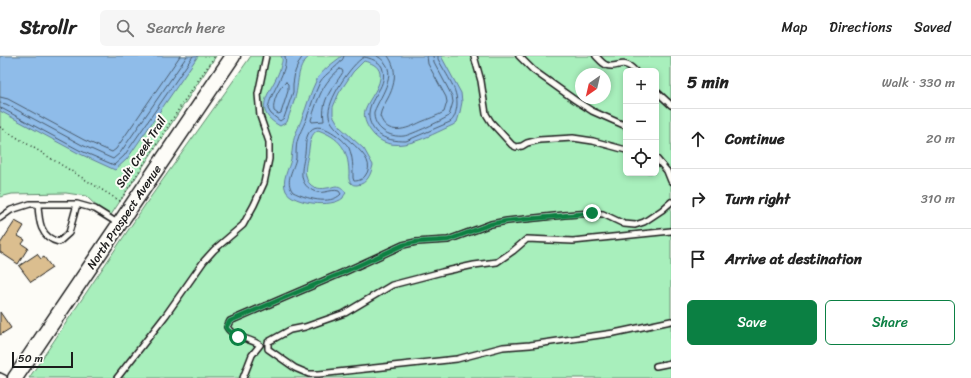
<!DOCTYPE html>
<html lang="en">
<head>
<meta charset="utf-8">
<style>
	body { margin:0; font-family:Sriracha,sans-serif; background:#f6f6f6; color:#222 }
	.controls { position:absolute; right:12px; top:12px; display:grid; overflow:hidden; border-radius:6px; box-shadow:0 2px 6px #0003 }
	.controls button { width:36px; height:36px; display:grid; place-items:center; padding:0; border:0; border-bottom:1px solid #e0e0e0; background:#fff; color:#222; font:20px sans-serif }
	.compass { position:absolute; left:575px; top:12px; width:36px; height:36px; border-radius:50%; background:#fff; box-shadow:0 2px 6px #0003; rotate:214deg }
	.scale { position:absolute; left:12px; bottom:10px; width:61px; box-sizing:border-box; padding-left:4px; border:2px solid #1c1c1c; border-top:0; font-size:11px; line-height:14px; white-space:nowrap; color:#1c1c1c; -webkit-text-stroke:3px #fdfcf7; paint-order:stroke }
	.stop { position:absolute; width:12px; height:12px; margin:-9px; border:3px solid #0b8043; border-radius:50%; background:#fff }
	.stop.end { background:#0b8043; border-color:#fff; box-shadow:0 1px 4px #0008 }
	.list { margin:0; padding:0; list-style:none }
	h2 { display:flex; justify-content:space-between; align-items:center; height:52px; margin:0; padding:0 16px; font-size:17px }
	h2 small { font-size:13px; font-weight:400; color:#767676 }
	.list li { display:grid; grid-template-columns:26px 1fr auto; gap:12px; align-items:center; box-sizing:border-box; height:60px; padding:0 16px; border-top:1px solid #e0e0e0 }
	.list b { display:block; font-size:15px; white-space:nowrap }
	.list em { font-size:13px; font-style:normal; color:#767676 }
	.actions { display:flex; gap:8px; padding:12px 16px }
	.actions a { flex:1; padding:9px 0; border:1px solid #0b8043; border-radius:6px; text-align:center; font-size:14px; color:#0b8043 }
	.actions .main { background:#0b8043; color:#fff }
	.icon { flex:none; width:22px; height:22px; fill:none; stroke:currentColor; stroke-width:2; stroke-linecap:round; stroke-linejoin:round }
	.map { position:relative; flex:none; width:671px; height:322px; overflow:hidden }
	header { display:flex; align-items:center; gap:24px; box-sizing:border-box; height:56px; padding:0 20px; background:#fff; border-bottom:1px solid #e0e0e0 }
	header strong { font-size:19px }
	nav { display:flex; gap:22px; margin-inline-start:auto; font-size:14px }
	.search { width:280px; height:36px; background:#f6f6f6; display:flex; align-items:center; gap:10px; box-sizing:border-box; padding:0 14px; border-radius:6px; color:#767676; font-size:15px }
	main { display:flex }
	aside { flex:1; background:#fff }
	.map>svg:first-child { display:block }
	.green { fill:#a8efbc; stroke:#62866c; fill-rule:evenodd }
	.water { fill:#8fbce9; stroke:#617c97 }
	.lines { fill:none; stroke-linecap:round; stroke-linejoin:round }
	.shore { stroke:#4a5c6e; stroke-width:1 }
	.building { fill:#dbbe8f; stroke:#1c1c1c }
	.lane-casing { stroke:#1c1c1c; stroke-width:8 }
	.secondary-casing { stroke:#1c1c1c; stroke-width:17 }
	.path { stroke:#1c1c1c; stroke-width:1.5; stroke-dasharray:1 3; stroke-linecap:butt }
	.lane { stroke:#fdfcf7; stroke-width:5 }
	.secondary { stroke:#fdfcf7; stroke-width:14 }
	.route { stroke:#0b8043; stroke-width:5 }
	.labels { text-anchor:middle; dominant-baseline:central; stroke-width:4; stroke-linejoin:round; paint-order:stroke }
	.street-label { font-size:12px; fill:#1c1c1c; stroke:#fdfcf7 }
</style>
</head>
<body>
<header>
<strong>Strollr</strong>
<div class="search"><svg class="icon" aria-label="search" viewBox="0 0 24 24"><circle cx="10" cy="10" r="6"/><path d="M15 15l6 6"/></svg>Search here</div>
<nav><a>Map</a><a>Directions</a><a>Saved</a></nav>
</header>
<main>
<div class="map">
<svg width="671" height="322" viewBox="0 0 671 322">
	<rect width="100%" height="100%" fill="#fdfcf7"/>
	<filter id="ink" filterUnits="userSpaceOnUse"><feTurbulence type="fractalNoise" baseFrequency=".025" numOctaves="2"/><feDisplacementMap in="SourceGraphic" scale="8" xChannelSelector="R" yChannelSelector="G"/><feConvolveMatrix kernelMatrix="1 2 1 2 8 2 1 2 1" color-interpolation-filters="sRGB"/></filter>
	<g filter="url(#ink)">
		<path class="green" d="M 0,0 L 216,0 L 109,162 L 86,140 L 66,137 L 12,138 L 0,141 Z
			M 251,0 L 671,0 L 671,322 L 29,322 L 147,146 ZM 626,15 L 656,15 L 656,117 L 626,117 ZM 581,18 L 605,18 L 605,42 L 581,42 Z"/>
		<path class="water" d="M 0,0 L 198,0 L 127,103 L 115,114 L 78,97 L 0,55 Z
			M 281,0 L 310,0 C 297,10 299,24 296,38 C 294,47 290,56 287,66 L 280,70 C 247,52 276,33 281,9 C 282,5 283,4 281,0 Z
			M 342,0 L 441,0 L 461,37 L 462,46 L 460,56 L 457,66 L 453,69 C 428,80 390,104 370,74 C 366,68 363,61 365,54 C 369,42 382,30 380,17 C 378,9 371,7 364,5 L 353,16 L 339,37 L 333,51 L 333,59 L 340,71 L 364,93 L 373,109 C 371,118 367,128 357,129 C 354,129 353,129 351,127 C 348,124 349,120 349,116 C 348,93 340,82 318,74 C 311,78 310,85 309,93 C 308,102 304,111 306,120 C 308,131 318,134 327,132 C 330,132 334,130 336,130 C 341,130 343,133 346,137 C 345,138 343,141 343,142 C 332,152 293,148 286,135 C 281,124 289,113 291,103 C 292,98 292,93 293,88 C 294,79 299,71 302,62 C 307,50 310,37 316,25 C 321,15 333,7 342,0 Z"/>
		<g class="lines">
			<path class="shore" d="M 285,0 C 289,15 270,36 268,53 L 271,58 L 280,65 L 284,62 L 293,36 L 293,28 L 295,16 L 299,6 L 303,0
				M 344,0 C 343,8 325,17 320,26 C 314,38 311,51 306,64 C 303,71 299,78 297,86 C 296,91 296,97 296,102 C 294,113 284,125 293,136 C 305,142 330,150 341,138 L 339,135 C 330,132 321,141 310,133 C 297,124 303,110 305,97 C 306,89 305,80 311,74 C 320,64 344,83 349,92 C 353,101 353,112 353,122 L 354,125 C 358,125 362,124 365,120 C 382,99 332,79 329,60 C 326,46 351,8 364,1 C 370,2 379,5 382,11 C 389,30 370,40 369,57 C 368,64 372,72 377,77 C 385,84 396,85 406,85 L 450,66 C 454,63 455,59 456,55 C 461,36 446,19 438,3 L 438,0
				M 377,0 C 402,14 381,38 374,56 C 373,72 389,82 404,80 C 411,79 443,64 449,60 L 453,46 L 452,40 L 434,6 L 433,0
				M 388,0 C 398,13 395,29 388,42 C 385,48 381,53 380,60 C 387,81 407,73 421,66 C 428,63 437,60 444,56 L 447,46 L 446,41 L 428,8 L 427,0
				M 340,13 L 342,14 L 343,16 C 332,34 321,42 324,65 L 312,66 L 311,64 C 318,43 322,27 340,13 Z
				M 286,26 L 288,28 L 288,35 L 281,57 L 278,58 L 274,55 C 272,46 279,31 286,26 Z
				M 0,41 L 8,43 L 84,84 L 112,96 L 116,93 L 180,0
				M 0,47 L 6,48 L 82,89 L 113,103 L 120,97 L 187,0
				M 0,52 L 3,53 L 79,94 L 114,109 L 124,100 L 193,0"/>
		</g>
		<path class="building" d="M 15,165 L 24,170 L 18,180 L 25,184 L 22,188 L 28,192 L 18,208 L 0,196 L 0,188 Z
			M 37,198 L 41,203 L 44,201 L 52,212 L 31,226 L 19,210 Z
			M 0,256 L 11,272 L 0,279 Z"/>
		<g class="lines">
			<defs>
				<path id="lane" d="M 474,0 L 481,25 L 486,58 L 491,66 L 512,89 L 516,91 L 522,90 L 527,87 L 539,84 L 573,82 L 593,85 L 626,94
					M 519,0 L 533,14 L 575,44 L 592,55 L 626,70
					M 596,0 C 599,3 602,7 606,9 C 617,14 622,1 635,15
					M 656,35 L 671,49
					M 656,102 L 667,115 L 671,125
					M 38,149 C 39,165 40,182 59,186 L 69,177 L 77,148
					M 0,162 L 11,154 L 30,148 L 77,148 L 95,153 L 119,168
					M 671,175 L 573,185 L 527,183 L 513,195 L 497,206 L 474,209 L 442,216 L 392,229 L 345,257 L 305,271 L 290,274 L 268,286 L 268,293 L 295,312 L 309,318 L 319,318 L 457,303 L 503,291 L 530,289 L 614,277 L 671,265
					M 656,310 L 671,307
					M 0,320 L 4,322
					M 117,322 L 166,259 L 204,205 L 214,194 L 243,169 L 254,149 L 264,127 L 269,103 L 269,86 L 260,60 L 258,38 L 266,0
					M 243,322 L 252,299 L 260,289 C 248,281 234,283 227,271 L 230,265 L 342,217 L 403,189 L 416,186 L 448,184 L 491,168 L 507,165 L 564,159 L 592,157 L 603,158 L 624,168 L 635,169 L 644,166 L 662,154 L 671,146"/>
				<path id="secondary" d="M 15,322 L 233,0"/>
			</defs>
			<use href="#lane" class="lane-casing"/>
			<use href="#secondary" class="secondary-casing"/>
			<path class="path" d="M 0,71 L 120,145 L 184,45 L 215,0"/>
			<use href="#lane" class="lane"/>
			<use href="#secondary" class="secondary"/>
		</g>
	</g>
	<g class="lines" filter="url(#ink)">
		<path class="route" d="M 238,281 L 228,274 L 226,271 L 230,265 L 342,217 L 403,189 L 416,186 L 448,184 L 491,168 L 507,165 L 592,157"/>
	</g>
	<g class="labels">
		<g class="street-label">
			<text transform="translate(141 96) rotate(-57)">Salt Creek Trail</text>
			<text transform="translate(124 161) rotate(-56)">North Prospect Avenue</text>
		</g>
	</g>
</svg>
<div class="controls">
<button>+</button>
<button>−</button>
<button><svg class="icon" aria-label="locate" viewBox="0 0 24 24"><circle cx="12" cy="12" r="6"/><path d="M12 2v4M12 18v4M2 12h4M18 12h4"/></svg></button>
</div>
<svg class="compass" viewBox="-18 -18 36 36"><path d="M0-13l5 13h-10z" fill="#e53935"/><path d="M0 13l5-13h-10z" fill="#767676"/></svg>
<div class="scale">50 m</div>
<div class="stop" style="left:238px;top:281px"></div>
<div class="stop end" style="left:592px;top:157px"></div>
</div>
<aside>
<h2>5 min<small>Walk · 330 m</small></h2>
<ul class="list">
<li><svg class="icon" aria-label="ahead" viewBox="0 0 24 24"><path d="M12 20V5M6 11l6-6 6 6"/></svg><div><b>Continue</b></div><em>20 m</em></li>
<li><svg class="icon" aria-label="right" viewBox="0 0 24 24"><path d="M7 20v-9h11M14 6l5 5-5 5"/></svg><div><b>Turn right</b></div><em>310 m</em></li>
<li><svg class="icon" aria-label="arrive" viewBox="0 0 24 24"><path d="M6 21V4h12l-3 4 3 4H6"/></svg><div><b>Arrive at destination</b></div></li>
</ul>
<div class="actions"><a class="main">Save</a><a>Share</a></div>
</aside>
</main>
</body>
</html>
